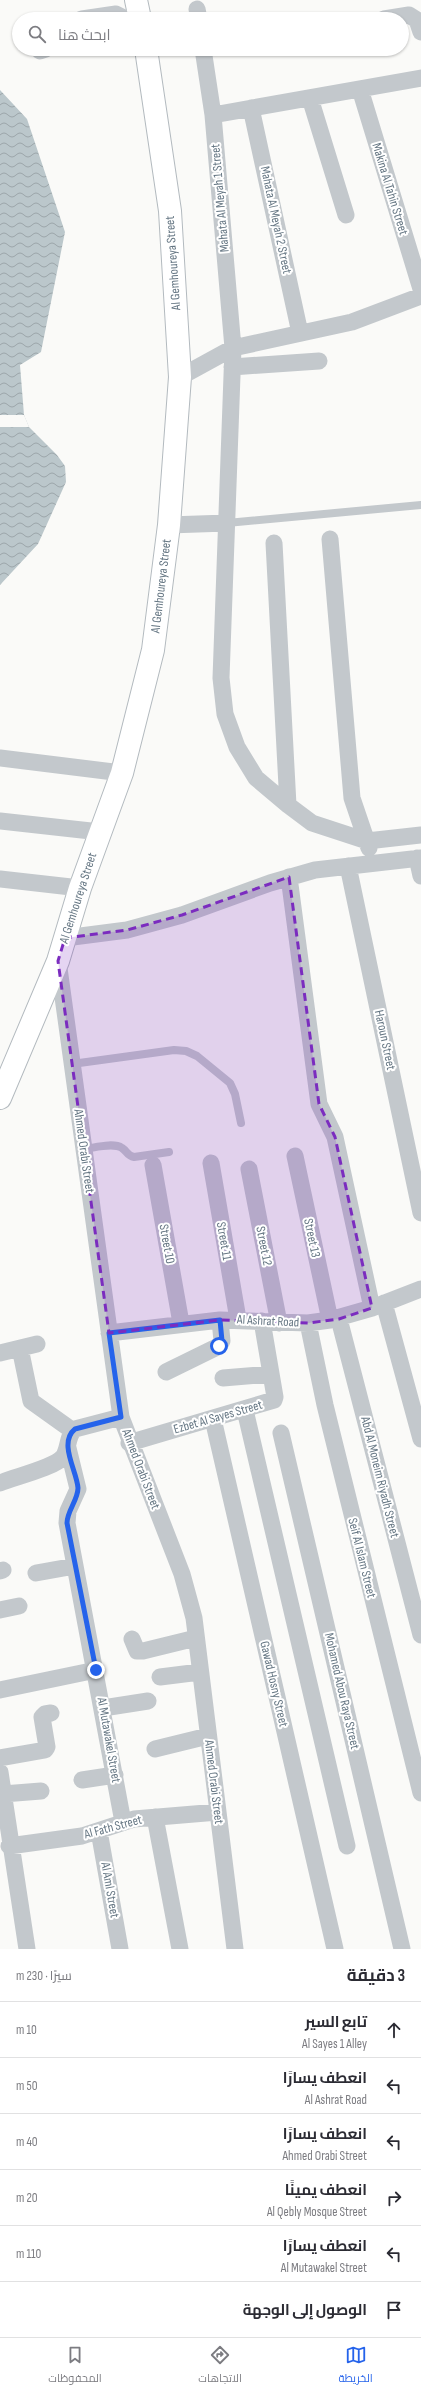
<!DOCTYPE html>
<html lang="ar">
<head>
<meta charset="utf-8">
<style>
	body { margin:0; font-family:"Sofia Sans Condensed",Cairo,sans-serif; background:#f2f2f3; color:#2b2b33; direction:rtl }
	.stop { position:absolute; width:12px; height:12px; margin:-9px; border:3px solid #2563eb; border-radius:50%; background:#fff }
	.stop.end { background:#2563eb; border-color:#fff; box-shadow:0 1px 4px #0008 }
	.list { margin:0; padding:0; list-style:none }
	h2 { display:flex; justify-content:space-between; align-items:center; height:52px; margin:0; padding:0 16px; font-size:17px }
	h2 small { font-size:13px; font-weight:400; color:#7c7c81 }
	.list li { display:grid; grid-template-columns:26px 1fr auto; gap:12px; align-items:center; box-sizing:border-box; height:56px; padding:0 16px; border-top:1px solid #e1e1e2 }
	.list b { display:block; font-size:15px; white-space:nowrap }
	.list p { margin:0; font-size:13px; white-space:nowrap; color:#7c7c81 }
	.list em { font-size:13px; font-style:normal; color:#7c7c81 }
	.icon { flex:none; width:22px; height:22px; fill:none; stroke:currentColor; stroke-width:2; stroke-linecap:round; stroke-linejoin:round }
	.map { position:relative; flex:none; width:421px; height:1949px; overflow:hidden; direction:ltr }
	.search { position:absolute; background:#fff; box-shadow:0 1px 3px #0004; left:12px; right:12px; top:12px; height:44px; display:flex; align-items:center; gap:10px; box-sizing:border-box; padding:0 14px; border-radius:22px; color:#7c7c81; font-size:15px }
	.sheet { height:388px; background:#fff }
	nav { display:flex; justify-content:space-around; align-items:center; box-sizing:border-box; height:56px; border-top:1px solid #e1e1e2; background:#fff; font-size:11px; color:#7c7c81 }
	nav a { display:grid; justify-items:center; gap:2px }
	nav .on { color:#2563eb }
	.map>svg:first-child { display:block }
	.water { fill:url(#water-waves) }
	.pier { fill:#fafaf8 }
	.lines { fill:none; stroke-linecap:round; stroke-linejoin:round }
	.secondary-casing { stroke:#b3babf; stroke-width:24 }
	.lane { stroke:#c3c8cc; stroke-width:8 }
	.street { stroke:#c3c8cc; stroke-width:17 }
	.secondary { stroke:#fff; stroke-width:22 }
	.route { stroke:#2563eb; stroke-width:5 }
	.marked { fill:#7b2cbf; fill-opacity:0.2; stroke:#7b2cbf; stroke-width:3; stroke-dasharray:8 5; stroke-linejoin:round }
	.labels { text-anchor:middle; dominant-baseline:central; stroke-width:4; stroke-linejoin:round; paint-order:stroke }
	.street-label { font-size:13px; fill:#657683; stroke:#fff }
</style>
</head>
<body>
<div class="map">
<svg width="421" height="1949" viewBox="0 0 421 1949">
	<defs>
		<pattern id="water-waves" width="16" height="10" patternUnits="userSpaceOnUse"><rect width="16" height="10" fill="#bbc7cb"/><path d="M0 5q4-4 8 0t8 0" fill="none" stroke="#9ca6aa"/></pattern>
	</defs>
	<rect width="100%" height="100%" fill="#fafaf8"/>
	<path class="water" d="M 0,90 L 27,119 L 65,232 L 41,352 L 20,365 L 24,415 L 29,427 L 57,455 L 65,466 L 66,482 L 38,544 L 0,585 Z"/>
	<path class="pier" d="M 0,415 L 24,415 L 29,427 L 0,427 Z"/>
	<g class="lines">
		<defs>
			<path id="secondary" d="M 136,0 L 140,19
				M 0,1098 L 58,961 L 80,888 L 122,773 L 153,650 L 169,525 L 180,377 L 170,211 L 146,49"/>
		</defs>
		<use href="#secondary" class="secondary-casing"/>
		<path class="lane" d="M 227,523 L 421,505
			M 72,1064 L 174,1050 L 186,1051 L 197,1056 L 230,1083 L 235,1094 L 241,1123
			M 84,1149 C 94,1148 113,1142 122,1148 C 127,1151 127,1156 134,1157 L 169,1152"/>
		<path class="street" d="M 197,9 L 199,19
			M 82,19 L 116,14 L 126,19
			M 384,19 L 409,15 L 417,20 L 421,32
			M 203,49 L 213,115 L 233,348 L 221,678 L 225,714 L 237,747 L 256,778 L 288,805 L 312,823 L 367,841 L 421,835
			M 40,51 L 46,49
			M 360,89 L 421,289
			M 310,98 L 346,215
			M 251,108 L 300,333
			M 213,115 L 421,78
			M 232,367 L 319,361
			M 180,377 L 233,348 L 352,322 L 421,296
			M 169,525 L 227,523
			M 330,539 L 352,798 L 369,848
			M 274,543 L 288,805
			M 0,758 L 122,773
			M 0,821 L 100,832
			M 417,858 L 421,876
			M 348,866 L 421,1213
			M 289,877 L 319,1104 L 335,1137 L 372,1308
			M 0,879 L 80,888
			M 65,938 L 127,930 L 182,915 L 270,883 L 315,870 L 421,858
			M 58,961 L 121,1417 L 182,1574 L 194,1618 L 235,1949
			M 295,1156 L 330,1320
			M 211,1163 L 238,1319
			M 153,1165 L 181,1323
			M 249,1169 L 279,1323
			M 384,1303 L 421,1439
			M 339,1319 L 421,1635
			M 308,1323 L 325,1405 L 421,1793
			M 109,1333 L 220,1320 L 308,1323 L 330,1320 L 372,1308 L 421,1289
			M 20,1348 L 31,1401 L 73,1431
			M 0,1353 L 37,1344
			M 166,1372 L 219,1346 L 222,1341 L 220,1320
			M 223,1378 L 271,1374
			M 245,1410 L 347,1846
			M 213,1419 L 335,1949
			M 281,1433 L 402,1949
			M 129,1443 L 274,1400 L 275,1397 L 262,1321
			M 68,1448 L 78,1489 L 68,1511 L 67,1523 L 123,1822
			M 0,1483 C 14,1477 54,1468 63,1457 C 69,1449 67,1435 75,1429 L 121,1417
			M 0,1571 L 3,1570
			M 36,1573 L 75,1566
			M 0,1610 L 19,1606
			M 132,1639 L 137,1651 L 143,1651 L 196,1638
			M 160,1677 L 200,1672
			M 0,1690 L 96,1670
			M 103,1708 L 148,1701
			M 155,1749 L 208,1736
			M 0,1758 L 45,1750 L 47,1747 L 42,1717 L 45,1714 L 51,1713
			M 0,1772 L 27,1949
			M 82,1780 L 115,1775
			M 3,1794 L 41,1791
			M 155,1817 L 180,1949
			M 99,1831 L 120,1949
			M 9,1846 L 82,1836 L 134,1819 L 218,1812"/>
		<use href="#secondary" class="secondary"/>
	</g>
	<g class="lines">
		<path class="route" d="M 96,1670 L 67,1523 C 67,1511 78,1500 78,1488 C 77,1471 58,1443 75,1429 L 121,1417 L 109,1333 L 220,1320 L 222,1341 L 219,1346"/>
	</g>
	<path class="marked" d="M 289,877 L 319,1104 L 335,1137 L 372,1308 L 339,1319 L 308,1323 L 220,1320 L 109,1333 L 58,961 L 65,938 L 127,930 L 182,915 Z"/>
	<g class="labels">
		<g class="street-label">
			<text transform="translate(390 189) rotate(73)">Makina Al Tahin Street</text>
			<text transform="translate(220 198) rotate(-95)">Mahata Al Meyah 1 Street</text>
			<text transform="translate(276 220) rotate(78)">Mahata Al Meyah 2 Street</text>
			<text transform="translate(173 263) rotate(-94)">Al Gemhoureya Street</text>
			<text transform="translate(161 586) rotate(-83)">Al Gemhoureya Street</text>
			<text transform="translate(78 898) rotate(-72)">Al Gemhoureya Street</text>
			<text transform="translate(385 1040) rotate(78)">Haroun Street</text>
			<text transform="translate(84 1151) rotate(82)">Ahmed Orabi Street</text>
			<text transform="translate(312 1238) rotate(78)">Street 13</text>
			<text transform="translate(224 1241) rotate(80)">Street 11</text>
			<text transform="translate(167 1244) rotate(80)">Street 10</text>
			<text transform="translate(264 1246) rotate(79)">Street 12</text>
			<text transform="translate(268 1321) rotate(3)">Al Ashrat Road</text>
			<text transform="translate(218 1417) rotate(-16)">Ezbet Al Sayes Street</text>
			<text transform="translate(141 1469) rotate(69)">Ahmed Orabi Street</text>
			<text transform="translate(380 1477) rotate(76)">Abd Al Moneim Riyadh Street</text>
			<text transform="translate(362 1558) rotate(76)">Seif Al Islam Street</text>
			<text transform="translate(274 1684) rotate(77)">Gawad Hosny Street</text>
			<text transform="translate(342 1691) rotate(77)">Mohamed Abou Raya Street</text>
			<text transform="translate(109 1740) rotate(80)">Al Mutawakel Street</text>
			<text transform="translate(214 1782) rotate(83)">Ahmed Orabi Street</text>
			<text transform="translate(113 1827) rotate(-15)">Al Fath Street</text>
			<text transform="translate(110 1890) rotate(80)">Al Aml Street</text>
		</g>
	</g>
</svg>
<div class="stop" style="left:219px;top:1346px"></div>
<div class="stop end" style="left:96px;top:1670px"></div>
<div class="search"><svg class="icon" aria-label="search" viewBox="0 0 24 24"><circle cx="10" cy="10" r="6"/><path d="M15 15l6 6"/></svg>ابحث هنا</div>
</div>
<section class="sheet">
<h2>3 دقيقة<small>سيرًا · 230 m</small></h2>
<ul class="list">
<li><svg class="icon" aria-label="ahead" viewBox="0 0 24 24"><path d="M12 20V5M6 11l6-6 6 6"/></svg><div><b>تابع السير</b><p>Al Sayes 1 Alley</p></div><em>10 m</em></li>
<li><svg class="icon" aria-label="left" viewBox="0 0 24 24"><path d="M17 20v-9H6M10 6l-5 5 5 5"/></svg><div><b>انعطف يسارًا</b><p>Al Ashrat Road</p></div><em>50 m</em></li>
<li><svg class="icon" aria-label="left" viewBox="0 0 24 24"><path d="M17 20v-9H6M10 6l-5 5 5 5"/></svg><div><b>انعطف يسارًا</b><p>Ahmed Orabi Street</p></div><em>40 m</em></li>
<li><svg class="icon" aria-label="right" viewBox="0 0 24 24"><path d="M7 20v-9h11M14 6l5 5-5 5"/></svg><div><b>انعطف يمينًا</b><p>Al Qebly Mosque Street</p></div><em>20 m</em></li>
<li><svg class="icon" aria-label="left" viewBox="0 0 24 24"><path d="M17 20v-9H6M10 6l-5 5 5 5"/></svg><div><b>انعطف يسارًا</b><p>Al Mutawakel Street</p></div><em>110 m</em></li>
<li><svg class="icon" aria-label="arrive" viewBox="0 0 24 24"><path d="M6 21V4h12l-3 4 3 4H6"/></svg><div><b>الوصول إلى الوجهة</b></div></li>
</ul>
</section>
<nav>
<a class="on"><svg class="icon" aria-label="map" viewBox="0 0 24 24"><path d="M3 6l6-2 6 2 6-2v14l-6 2-6-2-6 2zM9 4v14M15 6v14"/></svg>الخريطة</a>
<a><svg class="icon" aria-label="directions" viewBox="0 0 24 24"><path d="M12 3l9 9-9 9-9-9zM9 14v-3h6M13 9l2 2-2 2"/></svg>الاتجاهات</a>
<a><svg class="icon" aria-label="saved" viewBox="0 0 24 24"><path d="M7 4h10v16l-5-4-5 4z"/></svg>المحفوظات</a>
</nav>
</body>
</html>
